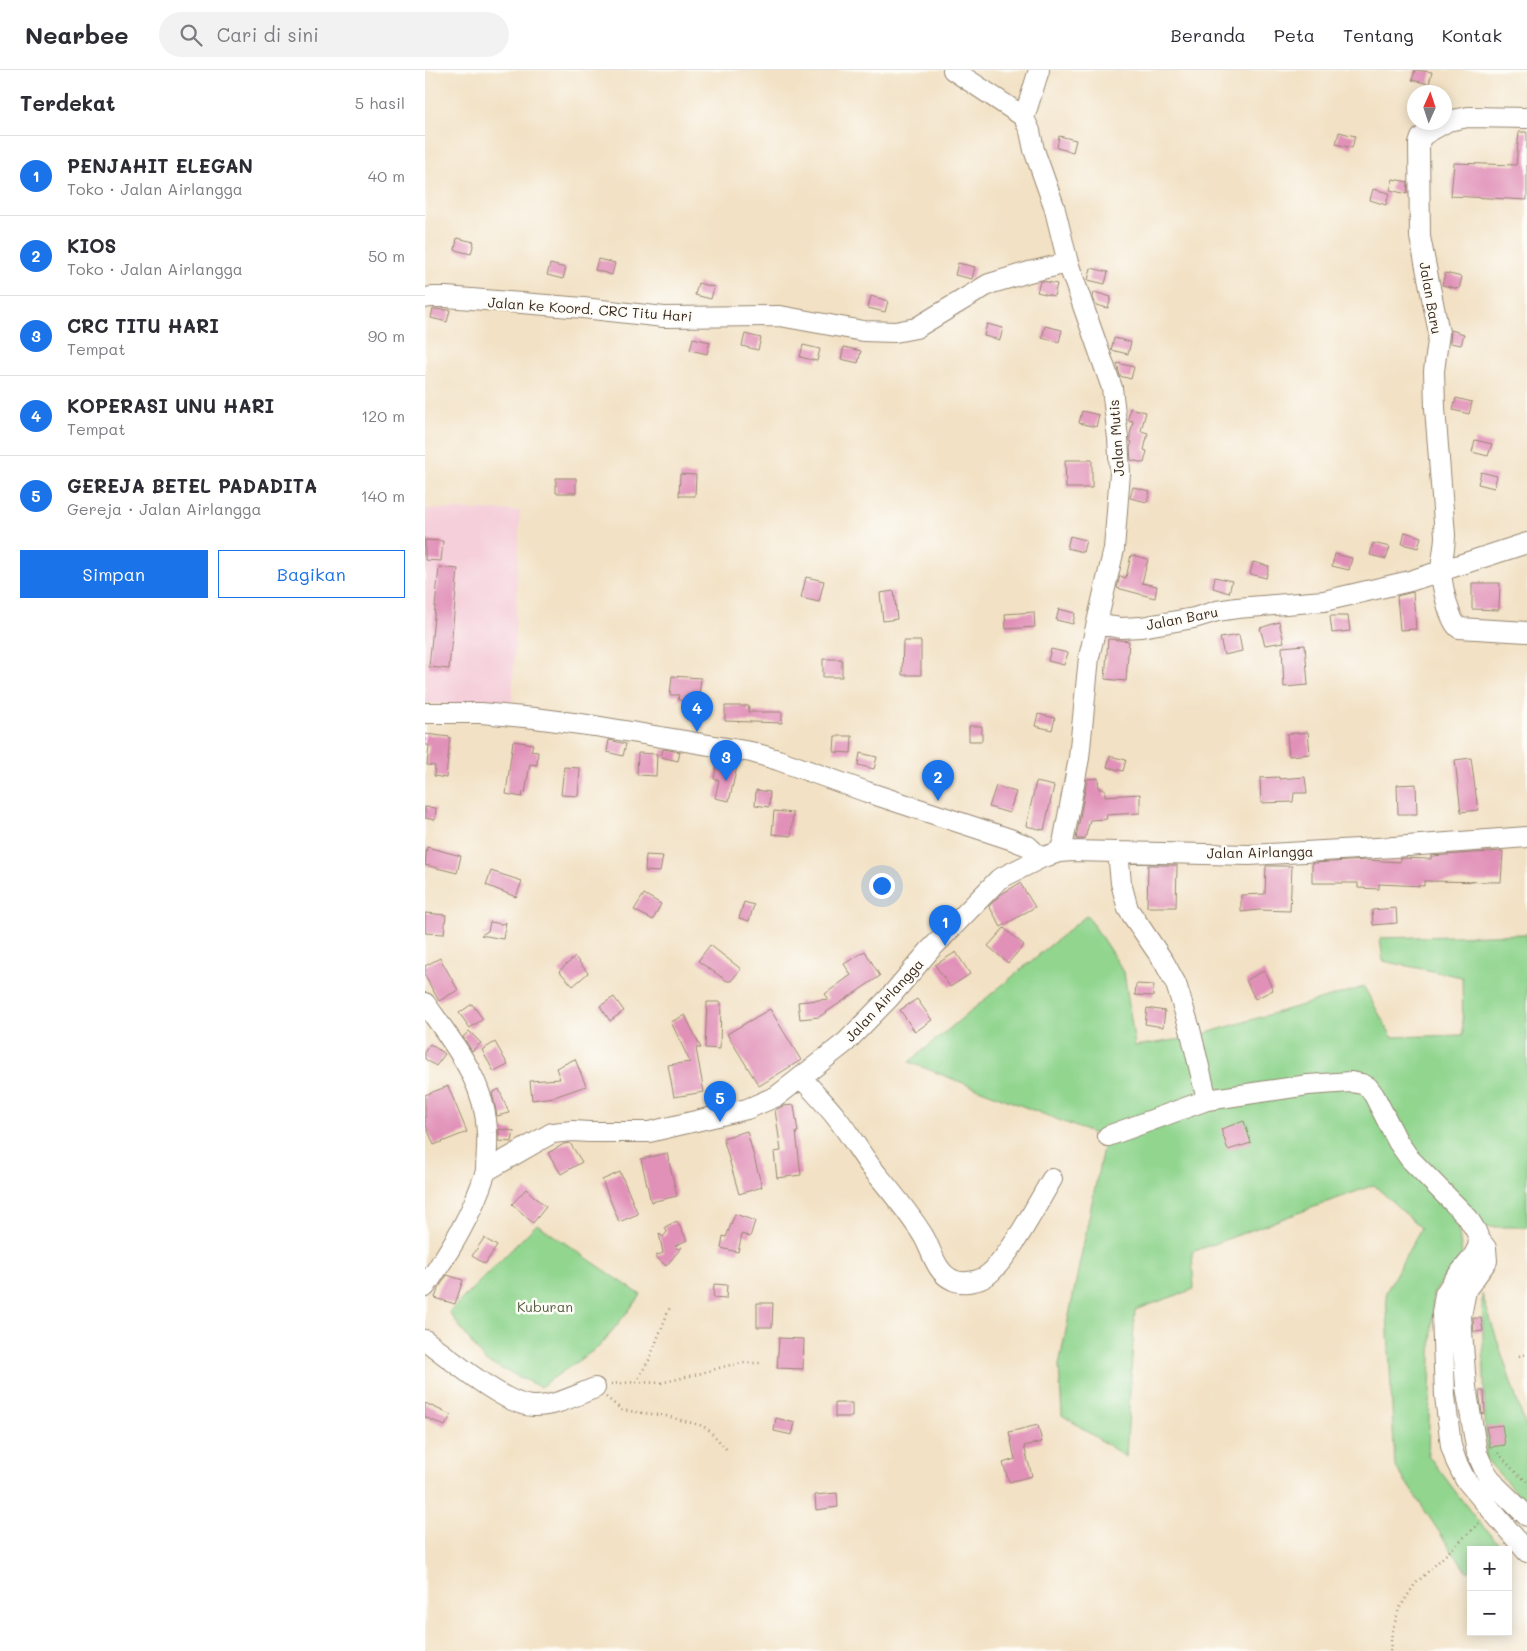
<!DOCTYPE html>
<html lang="id">
<head>
<meta charset="utf-8">
<style>
	body { margin:0; font-family:Mali,sans-serif; background:#f2f2f3; color:#2b2b33 }
	.controls { position:absolute; right:15px; bottom:15px; display:grid; overflow:hidden; border-radius:0px; box-shadow:0 2px 12px #0003 }
	.controls button { width:45px; height:45px; display:grid; place-items:center; padding:0; border:0; border-bottom:1px solid #e1e1e2; background:#fff; color:#2b2b33; font:25px sans-serif }
	.compass { position:absolute; left:982px; top:15px; width:45px; height:45px; border-radius:50%; background:#fff; box-shadow:0 2px 12px #0003; rotate:3deg }
	.you { position:absolute; left:456px; top:815px; width:18px; height:18px; margin:-12px; border:4px solid #fff; border-radius:50%; background:#1a73e8; box-shadow:0 0 0 8px #1a73e833 }
	.badge { display:grid; place-items:center; width:32px; height:32px; border-radius:50%; background:#1a73e8; color:#fff; font-size:16px; font-weight:700 }
	.pin { position:absolute; translate:-50% -41px; filter:drop-shadow(0 1px 2px #0008) }
	.pin::after { content:''; position:absolute; top:26px; width:18px; height:15px; background:inherit; clip-path:polygon(0 0,100% 0,50% 100%) }
	.list { margin:0; padding:0; list-style:none }
	h2 { display:flex; justify-content:space-between; align-items:center; height:65px; margin:0; padding:0 20px; font-size:21px }
	h2 small { font-size:16px; font-weight:400; color:#7c7c81 }
	.list li { display:grid; grid-template-columns:32px 1fr auto; gap:15px; align-items:center; box-sizing:border-box; height:80px; padding:0 20px; border-top:1px solid #e1e1e2 }
	.list b { display:block; font-size:19px; white-space:nowrap }
	.list p { margin:0; font-size:16px; white-space:nowrap; color:#7c7c81 }
	.list em { font-size:16px; font-style:normal; color:#7c7c81 }
	.actions { display:flex; gap:10px; padding:15px 20px }
	.actions a { flex:1; padding:11px 0; border:1px solid #1a73e8; border-radius:0px; text-align:center; font-size:18px; color:#1a73e8 }
	.actions .main { background:#1a73e8; color:#fff }
	.icon { flex:none; width:28px; height:28px; fill:none; stroke:currentColor; stroke-width:2; stroke-linecap:round; stroke-linejoin:round }
	.map { position:relative; flex:none; width:1102px; height:1581px; overflow:hidden }
	header { display:flex; align-items:center; gap:30px; box-sizing:border-box; height:70px; padding:0 25px; background:#fff; border-bottom:1px solid #e1e1e2 }
	header strong { font-size:24px }
	nav { display:flex; gap:28px; margin-inline-start:auto; font-size:18px }
	.search { width:350px; height:45px; background:#f2f2f3; display:flex; align-items:center; gap:12px; box-sizing:border-box; padding:0 18px; border-radius:28px; color:#7c7c81; font-size:19px }
	main { display:flex }
	aside { flex:1; background:#fff }
	.map>svg:first-child { display:block }
	.built { fill:#f5cfda }
	.green { fill:#91d58f; stroke:#668056 }
	.building { fill:#e191b8 }
	.lines { fill:none; stroke-linecap:round; stroke-linejoin:round }
	.minor-casing { stroke:#968671; stroke-width:22 }
	.path { stroke:#968671; stroke-width:2.5; stroke-dasharray:1 4; stroke-linecap:butt }
	.minor { stroke:#fff; stroke-width:20 }
	.labels { text-anchor:middle; dominant-baseline:central; stroke-width:5; stroke-linejoin:round; paint-order:stroke }
	.street-label { font-size:14px; fill:#3b2a1e; stroke:#fdfcf7 }
	.park-label { font-size:14px; fill:#555d40; stroke:#fdfcf7 }
</style>
</head>
<body>
<header>
<strong>Nearbee</strong>
<div class="search"><svg class="icon" aria-label="search" viewBox="0 0 24 24"><circle cx="10" cy="10" r="6"/><path d="M15 15l6 6"/></svg>Cari di sini</div>
<nav><a>Beranda</a><a>Peta</a><a>Tentang</a><a>Kontak</a></nav>
</header>
<main>
<aside>
<h2>Terdekat<small>5 hasil</small></h2>
<ul class="list">
<li><span class="badge">1</span><div><b>PENJAHIT ELEGAN</b><p>Toko · Jalan Airlangga</p></div><em>40 m</em></li>
<li><span class="badge">2</span><div><b>KIOS</b><p>Toko · Jalan Airlangga</p></div><em>50 m</em></li>
<li><span class="badge">3</span><div><b>CRC TITU HARI</b><p>Tempat</p></div><em>90 m</em></li>
<li><span class="badge">4</span><div><b>KOPERASI UNU HARI</b><p>Tempat</p></div><em>120 m</em></li>
<li><span class="badge">5</span><div><b>GEREJA BETEL PADADITA</b><p>Gereja · Jalan Airlangga</p></div><em>140 m</em></li>
</ul>
<div class="actions"><a class="main">Simpan</a><a>Bagikan</a></div>
</aside>
<div class="map">
<svg width="1102" height="1581" viewBox="0 0 1102 1581">
	<rect width="100%" height="100%" fill="#fdfcf7"/>
	<filter id="ink" filterUnits="userSpaceOnUse"><feTurbulence type="fractalNoise" baseFrequency=".02" numOctaves="2"/><feDisplacementMap in="SourceGraphic" scale="10" xChannelSelector="R" yChannelSelector="G"/><feConvolveMatrix kernelMatrix="1 2 1 2 8 2 1 2 1" color-interpolation-filters="sRGB"/></filter>
	<filter id="wash" filterUnits="userSpaceOnUse"><feTurbulence type="fractalNoise" baseFrequency=".0096" numOctaves="4" result="noise"/><feDisplacementMap in="SourceGraphic" scale="20" xChannelSelector="R" yChannelSelector="G"/><feGaussianBlur stdDeviation="1.12" result="paint"/><feColorMatrix in="noise" values="0 0 0 0 0 0 0 0 0 0 0 0 0 0 0 0 0 1.4 0 .05"/><feComposite in="paint" operator="in"/></filter>
	<g filter="url(#wash)">
		<rect width="100%" height="100%" fill="#f2e1c4"/>
		<path class="built" d="M 0,439 L 95,441 L 87,639 L 0,633 Z"/>
		<path class="green" d="M 662,845 L 699,902 L 710,976 L 764,968 L 939,917 L 967,967 L 1038,965 L 1037,907 L 958,891 L 955,868 L 1102,864 L 1102,1157 L 1033,1157 L 1037,1184 L 1008,1224 L 1003,1385 L 1051,1449 L 1075,1475 L 1069,1480 L 1046,1480 L 1046,1500 L 1043,1502 L 1027,1481 L 970,1396 L 961,1222 L 996,1158 L 949,1115 L 767,1182 L 769,1219 L 710,1240 L 701,1387 L 637,1345 L 634,1295 L 680,1068 L 484,992 Z
			M 112,1154 L 216,1225 L 175,1276 L 115,1317 L 60,1291 L 24,1242 Z
			M 1057,1224 L 1102,1361 L 1102,1431 L 1094,1426 L 1061,1389 Z"/>
		<g id="blocks">
			<path class="building" d="M 990,0 L 1007,2 L 1004,14 L 987,10 Z
				M 914,62 L 930,66 L 927,78 L 911,74 Z
				M 1094,62 L 1102,62 L 1102,130 L 1026,126 L 1029,93 L 1091,95 Z
				M 634,66 L 651,70 L 648,82 L 632,78 Z
				M 968,109 L 983,112 L 982,124 L 965,120 Z
				M 948,119 L 964,123 L 961,135 L 945,130 Z
				M 32,168 L 49,172 L 46,184 L 30,180 Z
				M 173,189 L 190,193 L 187,205 L 170,200 Z
				M 533,193 L 550,197 L 547,209 L 530,205 Z
				M 125,194 L 141,198 L 138,209 L 122,205 Z
				M 666,198 L 683,202 L 680,214 L 663,210 Z
				M 1020,203 L 1037,207 L 1034,219 L 1017,215 Z
				M 618,211 L 632,214 L 629,226 L 612,222 L 615,212 Z
				M 273,213 L 289,217 L 286,229 L 270,225 Z
				M 669,222 L 686,227 L 683,238 L 671,235 L 668,228 Z
				M 446,226 L 463,231 L 460,242 L 443,238 Z
				M 8,239 L 25,240 L 22,252 L 6,248 Z
				M 562,254 L 578,258 L 575,270 L 559,266 Z
				M 620,256 L 637,260 L 634,272 L 617,268 Z
				M 1026,260 L 1039,264 L 1036,275 L 1025,273 Z
				M 320,264 L 336,268 L 333,280 L 317,276 Z
				M 268,268 L 285,272 L 282,284 L 265,280 Z
				M 689,268 L 706,272 L 703,284 L 686,280 Z
				M 378,275 L 395,279 L 392,291 L 375,287 Z
				M 419,277 L 436,281 L 433,293 L 416,289 Z
				M 692,293 L 709,297 L 706,309 L 695,306 Z
				M 1031,328 L 1047,332 L 1044,344 L 1028,340 Z
				M 705,338 L 721,342 L 716,361 L 723,363 L 719,380 L 722,381 L 719,393 L 706,390 L 705,378 L 707,372 L 705,371 L 705,365 L 708,351 L 703,350 Z
				M 657,341 L 674,345 L 671,357 L 654,353 Z
				M 1050,370 L 1067,374 L 1063,386 L 1047,382 Z
				M 640,390 L 667,390 L 667,418 L 641,418 Z
				M 1056,402 L 1072,406 L 1069,418 L 1053,414 Z
				M 255,404 L 271,405 L 270,426 L 254,426 Z
				M 131,408 L 151,408 L 151,423 L 131,423 Z
				M 708,417 L 725,421 L 722,432 L 705,428 Z
				M 980,462 L 996,467 L 993,478 L 977,474 Z
				M 645,466 L 661,470 L 658,482 L 642,478 Z
				M 0,470 L 18,471 L 16,491 L 0,490 Z
				M 948,473 L 965,477 L 961,489 L 945,485 Z
				M 910,484 L 927,488 L 924,500 L 907,496 Z
				M 706,485 L 723,489 L 717,513 L 732,516 L 730,528 L 692,518 L 695,506 L 701,508 Z
				M 828,492 L 844,496 L 841,508 L 825,504 Z
				M 14,497 L 33,499 L 24,599 L 4,597 Z
				M 381,507 L 399,511 L 394,532 L 376,528 Z
				M 790,507 L 807,511 L 804,523 L 788,518 Z
				M 1047,513 L 1075,513 L 1074,540 L 1047,539 Z
				M 469,521 L 472,549 L 458,551 L 455,523 Z
				M 988,522 L 991,559 L 975,560 L 972,526 Z
				M 634,539 L 650,543 L 648,554 L 631,550 Z
				M 609,542 L 610,557 L 581,559 L 580,544 Z
				M 905,546 L 923,546 L 925,561 L 907,563 Z
				M 854,552 L 859,572 L 840,575 L 835,558 Z
				M 814,565 L 817,581 L 799,585 L 795,568 Z
				M 683,569 L 704,571 L 701,611 L 680,609 Z
				M 478,571 L 496,571 L 496,605 L 477,605 Z
				M 880,575 L 883,615 L 859,617 L 857,577 Z
				M 626,579 L 643,583 L 639,595 L 623,591 Z
				M 398,589 L 417,589 L 417,607 L 398,607 Z
				M 247,606 L 276,608 L 274,627 L 266,626 L 266,631 L 253,630 L 254,625 L 245,625 Z
				M 300,636 L 324,636 L 323,642 L 357,642 L 357,653 L 300,651 Z
				M 613,644 L 630,648 L 627,660 L 610,656 Z
				M 544,656 L 557,656 L 557,671 L 544,671 Z
				M 883,662 L 885,684 L 864,686 L 862,664 Z
				M 0,664 L 25,667 L 21,708 L 9,706 L 10,696 L 2,695 L 4,675 L 0,675 Z
				M 410,666 L 427,666 L 426,683 L 409,682 Z
				M 184,670 L 201,674 L 198,686 L 182,682 Z
				M 88,671 L 108,674 L 106,681 L 113,682 L 112,695 L 105,694 L 100,723 L 98,722 L 97,727 L 81,724 Z
				M 238,679 L 255,682 L 253,691 L 236,687 Z
				M 213,683 L 232,684 L 231,706 L 212,705 Z
				M 435,683 L 452,687 L 449,699 L 433,695 Z
				M 685,686 L 701,690 L 698,701 L 682,697 Z
				M 1046,688 L 1053,740 L 1036,742 L 1030,690 Z
				M 293,689 L 313,693 L 304,731 L 290,728 L 294,710 L 289,709 Z
				M 139,697 L 155,698 L 153,726 L 136,725 Z
				M 854,707 L 854,709 L 880,707 L 882,723 L 869,723 L 868,732 L 836,733 L 835,708 Z
				M 673,708 L 674,719 L 680,719 L 680,726 L 715,724 L 715,743 L 681,745 L 682,749 L 665,750 L 660,769 L 651,769 L 662,709 Z
				M 611,712 L 629,716 L 619,760 L 601,756 Z
				M 991,714 L 992,744 L 973,744 L 972,715 Z
				M 571,716 L 591,722 L 584,743 L 564,737 Z
				M 331,720 L 345,722 L 344,737 L 330,735 Z
				M 0,737 L 11,738 L 10,750 L 0,748 Z
				M 349,741 L 368,743 L 366,766 L 347,764 Z
				M 2,777 L 36,786 L 32,803 L 0,795 Z
				M 1078,781 L 1076,812 L 999,811 L 999,816 L 954,814 L 954,819 L 933,818 L 933,813 L 887,813 L 887,793 L 942,790 L 975,792 L 975,788 L 1006,789 L 1006,786 Z
				M 221,785 L 238,786 L 235,802 L 220,801 Z
				M 723,795 L 752,795 L 751,837 L 722,837 Z
				M 841,796 L 867,796 L 865,841 L 834,840 L 816,842 L 816,825 L 840,824 Z
				M 66,801 L 97,811 L 91,827 L 61,815 Z
				M 595,813 L 610,837 L 576,857 L 564,836 L 575,825 Z
				M 219,824 L 236,834 L 228,850 L 209,840 Z
				M 319,832 L 329,835 L 324,851 L 314,848 Z
				M 971,838 L 972,853 L 948,855 L 947,840 Z
				M 0,843 L 21,845 L 19,864 L 0,863 Z
				M 65,852 L 77,854 L 81,852 L 78,869 L 56,865 L 63,861 Z
				M 579,858 L 599,875 L 583,893 L 563,876 Z
				M 285,875 L 316,899 L 306,911 L 302,911 L 273,891 Z
				M 440,881 L 455,906 L 394,947 L 375,949 L 373,932 L 404,929 L 400,924 L 426,905 L 419,894 Z
				M 531,882 L 545,904 L 525,917 L 510,895 Z
				M 150,887 L 163,903 L 148,916 L 134,901 Z
				M 15,888 L 33,920 L 14,931 L 0,906 L 0,896 Z
				M 839,901 L 848,920 L 830,929 L 821,910 Z
				M 711,914 L 729,915 L 728,926 L 710,925 Z
				M 189,927 L 199,941 L 185,951 L 175,936 Z
				M 492,929 L 507,950 L 490,962 L 475,940 Z
				M 282,932 L 296,932 L 295,979 L 280,978 Z
				M 47,934 L 58,949 L 45,958 L 34,943 Z
				M 722,938 L 740,941 L 738,957 L 720,954 Z
				M 345,939 L 376,990 L 334,1016 L 302,964 Z
				M 260,945 L 276,978 L 271,978 L 279,1022 L 249,1027 L 243,995 L 265,992 L 246,952 Z
				M 44,961 L 56,973 L 47,981 L 38,967 Z
				M 70,972 L 83,995 L 69,1002 L 57,980 Z
				M 5,974 L 20,984 L 11,996 L 0,989 L 0,981 Z
				M 150,989 L 161,1016 L 129,1027 L 107,1030 L 105,1011 L 135,1009 L 131,998 Z
				M 23,1016 L 42,1062 L 9,1075 L 0,1053 L 0,1025 Z
				M 74,1019 L 84,1043 L 72,1046 L 67,1023 Z
				M 369,1035 L 373,1062 L 371,1062 L 376,1105 L 352,1108 L 349,1082 L 356,1081 L 350,1040 L 358,1036 Z
				M 819,1051 L 826,1073 L 803,1080 L 796,1059 Z
				M 74,1059 L 89,1061 L 87,1072 L 74,1071 Z
				M 322,1061 L 337,1117 L 314,1124 L 298,1068 Z
				M 145,1073 L 157,1092 L 136,1104 L 123,1083 L 139,1074 Z
				M 242,1083 L 252,1126 L 226,1132 L 216,1089 Z
				M 195,1102 L 213,1144 L 194,1152 L 177,1110 Z
				M 101,1119 L 121,1137 L 108,1153 L 87,1134 Z
				M 310,1144 L 330,1151 L 325,1167 L 317,1164 L 313,1182 L 296,1178 L 298,1166 L 301,1167 Z
				M 252,1151 L 262,1170 L 250,1176 L 253,1179 L 257,1177 L 241,1196 L 230,1186 L 238,1183 L 234,1163 L 238,1167 L 242,1162 L 240,1157 Z
				M 59,1168 L 72,1176 L 60,1194 L 47,1186 Z
				M 22,1205 L 38,1210 L 30,1234 L 10,1228 L 13,1219 Z
				M 289,1214 L 302,1215 L 301,1229 L 288,1228 Z
				M 332,1233 L 348,1233 L 347,1257 L 332,1257 Z
				M 1048,1248 L 1056,1248 L 1058,1261 L 1049,1262 Z
				M 354,1268 L 379,1269 L 378,1299 L 352,1298 Z
				M 1054,1321 L 1059,1321 L 1060,1343 L 1057,1344 Z
				M 0,1333 L 26,1345 L 20,1356 L 0,1347 Z
				M 410,1333 L 427,1333 L 427,1347 L 410,1347 Z
				M 351,1348 L 370,1353 L 367,1365 L 349,1361 Z
				M 613,1355 L 617,1372 L 599,1376 L 607,1406 L 584,1412 L 578,1393 L 590,1389 L 584,1362 Z
				M 1077,1355 L 1080,1375 L 1065,1377 L 1061,1357 Z
				M 412,1423 L 413,1437 L 391,1440 L 390,1425 Z"/>
		</g>
	</g>
	<g filter="url(#ink)">
		<use href="#blocks" fill-opacity="0" stroke="#968671" stroke-width="1"/>
		<g class="lines">
			<defs>
				<path id="minor" d="M 528,0 L 596,45 L 599,48 L 605,61 L 609,80 L 629,136 L 643,193 L 687,318 L 693,368 L 695,403 L 689,479 L 664,587 L 654,688 L 638,773 L 634,782
					M 599,48 L 614,0
					M 1102,48 L 1043,47 L 1023,51 L 1000,64 L 996,68 L 994,74 L 995,167 L 1014,263 L 1009,301 L 1010,338 L 1020,465 C 1020,477 1017,488 1016,499 C 1016,511 1024,552 1034,558 L 1102,562
					M 0,228 L 6,227 L 21,227 L 97,233 L 158,238 L 239,247 L 355,246 L 438,261 L 470,262 L 491,258 L 564,214 L 604,202 L 643,193
					M 672,554 L 696,558 L 716,557 L 769,548 L 792,541 L 812,538 L 899,531 L 985,511 L 1102,473
					M 0,643 L 56,643 L 110,648 L 170,656 L 326,682 L 353,690 L 442,722 L 585,769 L 603,776 L 616,788
					M 693,782 L 696,813 L 703,839 L 739,892 L 751,914 L 765,959 L 782,1030
					M 0,933 C 28,973 61,1012 62,1063 C 63,1075 61,1088 61,1101
					M 376,1007 C 387,1020 400,1033 411,1047 C 424,1063 434,1081 446,1097 C 464,1119 484,1142 499,1167 C 507,1181 511,1203 528,1210 C 536,1214 550,1212 558,1208 C 580,1197 613,1132 627,1109
					M 683,1066 L 782,1030 L 883,1015 L 926,1012 L 937,1014 L 943,1017 L 949,1025 L 973,1072 L 985,1089 L 1043,1148 L 1051,1161 L 1054,1169 L 1053,1177 L 1048,1187 L 1029,1210 L 1020,1224 L 1017,1243 L 1020,1326 L 1026,1376 L 1031,1391 L 1040,1409 L 1102,1482
					M 1054,1169 L 1061,1178 L 1062,1191 L 1041,1220 L 1036,1246 L 1041,1317 L 1052,1383 L 1060,1401 L 1071,1416 L 1102,1446
					M 0,1217 C 26,1179 47,1145 61,1101 L 127,1063 L 148,1061 L 164,1062 L 224,1062 L 322,1039 L 352,1026 L 421,972 L 464,928 L 504,881 L 574,809 L 616,788 L 634,782 L 648,781 L 824,785 L 969,777 L 1102,767
					M 0,1270 C 23,1287 81,1336 108,1336 C 129,1337 151,1325 170,1318"/>
			</defs>
			<use href="#minor" class="minor-casing"/>
			<path class="path" d="M 1094,1286 L 1102,1284
				M 211,1312 L 236,1313 L 273,1304 L 301,1296 L 318,1293 L 335,1293
				M 186,1314 L 211,1312 L 224,1290 L 245,1237
				M 181,1327 L 197,1340 L 241,1346 L 278,1356 L 285,1361 L 303,1381
				M 1073,1383 L 1092,1404 L 1102,1411
				M 965,1581 L 967,1562 L 974,1539 L 990,1514 L 1055,1452"/>
			<use href="#minor" class="minor"/>
		</g>
	</g>
	<g class="labels">
		<g class="street-label">
			<text transform="translate(1006 228) rotate(80)">Jalan Baru</text>
			<text transform="translate(165 239) rotate(4)">Jalan ke Koord. CRC Titu Hari</text>
			<text transform="translate(691 368) rotate(-94)">Jalan Mutis</text>
			<text transform="translate(757 548) rotate(-11)">Jalan Baru</text>
			<text transform="translate(835 782) rotate(-1)">Jalan Airlangga</text>
			<text transform="translate(459 930) rotate(-47)">Jalan Airlangga</text>
		</g>
		<g class="park-label">
			<text x="120" y="1236">Kuburan</text>
		</g>
	</g>
</svg>
<div class="controls">
<button>+</button>
<button>−</button>
</div>
<svg class="compass" viewBox="-18 -18 36 36"><path d="M0-13l5 13h-10z" fill="#e53935"/><path d="M0 13l5-13h-10z" fill="#7c7c81"/></svg>
<div class="you"></div>
<div class="pin badge" style="left:520px;top:876px">1</div>
<div class="pin badge" style="left:513px;top:731px">2</div>
<div class="pin badge" style="left:301px;top:711px">3</div>
<div class="pin badge" style="left:272px;top:662px">4</div>
<div class="pin badge" style="left:295px;top:1052px">5</div>
</div>
</main>
</body>
</html>
